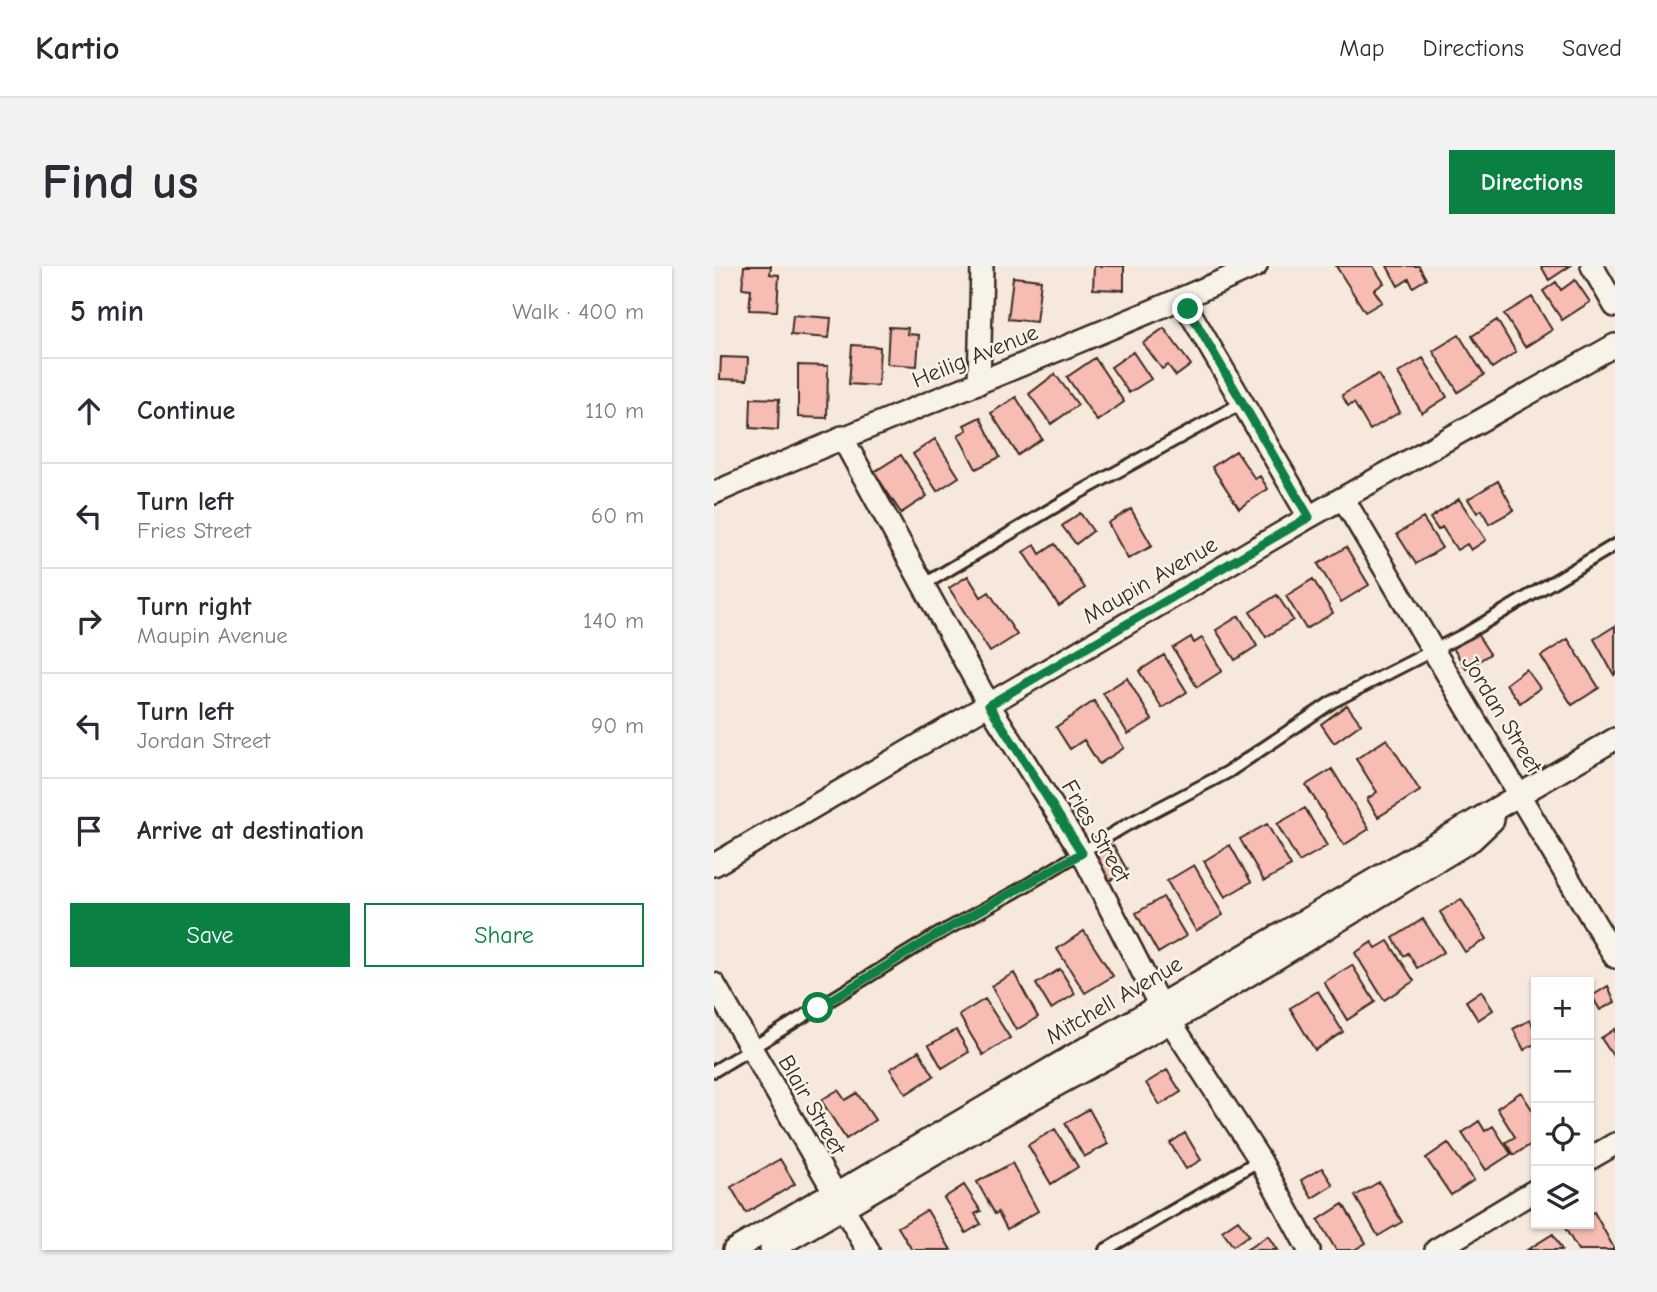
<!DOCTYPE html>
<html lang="en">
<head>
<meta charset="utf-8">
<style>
	body { margin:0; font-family:"Comic Neue",sans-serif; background:#f2f2f3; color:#2b2b33 }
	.controls { position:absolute; right:21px; bottom:21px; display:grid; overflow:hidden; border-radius:0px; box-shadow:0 2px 5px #0004 }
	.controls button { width:63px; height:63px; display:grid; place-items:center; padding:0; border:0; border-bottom:2px solid #e1e1e2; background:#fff; color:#2b2b33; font:35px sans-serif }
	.stop { position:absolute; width:21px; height:21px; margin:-16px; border:5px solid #0b8043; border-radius:50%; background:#fff }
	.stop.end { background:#0b8043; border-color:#fff; box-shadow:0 2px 7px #0008 }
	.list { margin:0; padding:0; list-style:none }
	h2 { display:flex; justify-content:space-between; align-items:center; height:91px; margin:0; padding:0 28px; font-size:30px }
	h2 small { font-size:23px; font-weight:400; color:#7c7c81 }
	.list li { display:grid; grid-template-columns:46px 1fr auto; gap:21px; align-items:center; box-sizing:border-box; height:105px; padding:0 28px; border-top:2px solid #e1e1e2 }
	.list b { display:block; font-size:26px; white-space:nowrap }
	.list p { margin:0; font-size:23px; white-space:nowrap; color:#7c7c81 }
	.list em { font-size:23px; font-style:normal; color:#7c7c81 }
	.actions { display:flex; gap:14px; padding:21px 28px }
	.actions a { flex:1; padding:16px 0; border:2px solid #0b8043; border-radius:0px; text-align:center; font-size:24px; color:#0b8043 }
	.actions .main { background:#0b8043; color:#fff }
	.icon { flex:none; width:38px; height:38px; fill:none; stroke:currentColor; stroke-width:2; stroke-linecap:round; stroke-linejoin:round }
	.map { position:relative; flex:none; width:901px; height:984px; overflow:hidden; border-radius:0px }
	header { display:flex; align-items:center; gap:42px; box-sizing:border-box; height:98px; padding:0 35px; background:#fff; border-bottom:2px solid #e1e1e2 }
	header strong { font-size:33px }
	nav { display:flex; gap:38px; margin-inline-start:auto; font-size:24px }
	.intro { display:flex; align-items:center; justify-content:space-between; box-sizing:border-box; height:168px; padding:0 42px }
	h1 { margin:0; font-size:49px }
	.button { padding:18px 32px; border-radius:0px; background:#0b8043; color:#fff; font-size:24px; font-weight:700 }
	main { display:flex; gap:42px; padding:0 42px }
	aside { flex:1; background:#fff; border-radius:0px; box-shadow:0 2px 5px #0004 }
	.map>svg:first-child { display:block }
	.building { fill:#f7bcb4; stroke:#3b2a1e; stroke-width:2 }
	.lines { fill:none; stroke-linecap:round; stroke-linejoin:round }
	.lane-casing { stroke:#3b2a1e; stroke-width:16 }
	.street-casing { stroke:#3b2a1e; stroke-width:26 }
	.lane { stroke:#f7f3e8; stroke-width:10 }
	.street { stroke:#f7f3e8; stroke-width:21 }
	.route { stroke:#0b8043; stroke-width:9 }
	.labels { text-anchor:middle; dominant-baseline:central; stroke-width:5; stroke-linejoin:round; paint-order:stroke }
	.street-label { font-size:23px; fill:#3b2a1e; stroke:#f7f3e8 }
</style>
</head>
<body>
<header>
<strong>Kartio</strong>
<nav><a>Map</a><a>Directions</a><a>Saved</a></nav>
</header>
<div class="intro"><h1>Find us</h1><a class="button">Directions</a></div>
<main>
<aside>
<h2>5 min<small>Walk · 400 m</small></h2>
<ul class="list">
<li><svg class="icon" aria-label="ahead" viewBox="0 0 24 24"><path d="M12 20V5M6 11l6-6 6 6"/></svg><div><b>Continue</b></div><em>110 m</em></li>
<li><svg class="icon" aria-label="left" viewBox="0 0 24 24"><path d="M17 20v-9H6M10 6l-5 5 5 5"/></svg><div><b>Turn left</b><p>Fries Street</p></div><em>60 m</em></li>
<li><svg class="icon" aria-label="right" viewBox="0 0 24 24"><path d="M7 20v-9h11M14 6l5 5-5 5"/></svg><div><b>Turn right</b><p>Maupin Avenue</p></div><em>140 m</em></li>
<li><svg class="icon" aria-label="left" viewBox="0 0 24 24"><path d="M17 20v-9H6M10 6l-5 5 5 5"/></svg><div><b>Turn left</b><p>Jordan Street</p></div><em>90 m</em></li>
<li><svg class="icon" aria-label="arrive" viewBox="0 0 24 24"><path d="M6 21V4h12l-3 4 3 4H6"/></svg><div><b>Arrive at destination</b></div></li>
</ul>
<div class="actions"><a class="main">Save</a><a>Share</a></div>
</aside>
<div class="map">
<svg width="901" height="984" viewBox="0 0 901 984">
	<rect width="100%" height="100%" fill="#f7e8de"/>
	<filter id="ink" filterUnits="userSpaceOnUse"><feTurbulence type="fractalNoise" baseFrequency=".0143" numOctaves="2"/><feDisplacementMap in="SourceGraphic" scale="14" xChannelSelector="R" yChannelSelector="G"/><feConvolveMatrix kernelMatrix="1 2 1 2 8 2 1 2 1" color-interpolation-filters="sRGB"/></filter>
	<g filter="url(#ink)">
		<path class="building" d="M 30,0 L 57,0 L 56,8 L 65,9 L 63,45 L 35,44 L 37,23 L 28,22 Z
			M 380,0 L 410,0 L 410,24 L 379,23 Z
			M 622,0 L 659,0 L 670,17 L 660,24 L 668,36 L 651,46 Z
			M 673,0 L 705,0 L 712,13 L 699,21 L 695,13 L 684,20 Z
			M 827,0 L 856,0 L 835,14 Z
			M 299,11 L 327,14 L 322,56 L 294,53 Z
			M 861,14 L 876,36 L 848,54 L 829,25 L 842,16 L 847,24 Z
			M 818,31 L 838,64 L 811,81 L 790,48 Z
			M 79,49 L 117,52 L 115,72 L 77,69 Z
			M 783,54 L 802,86 L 778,102 L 758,70 Z
			M 175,61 L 194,62 L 193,68 L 205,69 L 203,100 L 173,98 Z
			M 450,62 L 477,99 L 462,110 L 454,99 L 448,103 L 429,77 Z
			M 745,69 L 770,109 L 744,126 L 719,85 Z
			M 138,79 L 166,81 L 164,120 L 135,118 Z
			M 419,86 L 437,113 L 415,127 L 397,101 Z
			M 7,91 L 34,92 L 33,114 L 6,113 Z
			M 381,92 L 410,136 L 383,155 L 353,111 Z
			M 709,92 L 733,131 L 708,147 L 684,107 Z
			M 84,99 L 114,100 L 113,152 L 84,151 Z
			M 341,108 L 364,139 L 337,158 L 315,128 Z
			M 664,108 L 686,146 L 656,164 L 640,137 L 634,140 L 628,129 Z
			M 302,131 L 328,173 L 304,189 L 277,147 Z
			M 37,132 L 65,133 L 64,164 L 36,162 Z
			M 266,151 L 286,191 L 262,203 L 244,169 L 253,164 L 250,159 Z
			M 221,173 L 245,211 L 223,225 L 199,188 Z
			M 522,185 L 541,213 L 546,210 L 554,223 L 525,242 L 498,201 Z
			M 187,189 L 213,230 L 187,247 L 160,206 Z
			M 784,215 L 800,244 L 775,258 L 768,244 L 763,247 L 754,233 Z
			M 745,233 L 772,274 L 757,284 L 753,278 L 743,284 L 728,261 L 724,264 L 716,252 Z
			M 417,243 L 438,280 L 414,293 L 394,257 Z
			M 366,247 L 379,265 L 362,278 L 348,260 Z
			M 709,252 L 728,282 L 702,298 L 683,268 Z
			M 341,278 L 371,322 L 345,340 L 309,286 L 321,279 L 326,288 Z
			M 632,281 L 655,319 L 627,336 L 604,298 Z
			M 254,310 L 267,331 L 275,326 L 303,369 L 276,386 L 235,322 Z
			M 599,313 L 619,347 L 592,363 L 572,330 Z
			M 563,329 L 579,354 L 552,371 L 536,346 Z
			M 525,350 L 543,380 L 521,394 L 502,364 Z
			M 901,360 L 901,408 L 900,409 L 880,373 Z
			M 763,368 L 776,388 L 752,403 L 739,382 Z
			M 477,371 L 480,377 L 488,372 L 508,405 L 483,421 L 459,382 Z
			M 854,373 L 885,422 L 858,439 L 827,390 Z
			M 450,389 L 473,426 L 448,442 L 425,405 Z
			M 812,403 L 826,422 L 806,437 L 792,418 Z
			M 413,412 L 438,454 L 414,468 L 389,427 Z
			M 380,435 L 410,482 L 385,498 L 370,474 L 356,483 L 342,461 Z
			M 633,439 L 647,458 L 620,477 L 607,458 Z
			M 673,473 L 706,525 L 664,551 L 653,533 L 663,526 L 642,493 Z
			M 618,503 L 655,563 L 630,579 L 592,519 Z
			M 591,542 L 613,580 L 585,596 L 563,558 Z
			M 553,558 L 577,600 L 550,615 L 526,573 Z
			M 399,579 L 413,604 L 395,615 L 380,590 Z
			M 516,579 L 537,616 L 511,631 L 490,595 Z
			M 480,599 L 509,649 L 482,665 L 453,615 Z
			M 449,631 L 472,670 L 444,687 L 422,647 Z
			M 747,633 L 773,673 L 751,686 L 726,646 Z
			M 709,653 L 730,686 L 703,702 L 694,687 L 690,690 L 679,672 Z
			M 370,665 L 399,710 L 371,727 L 343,683 Z
			M 674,675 L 700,715 L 670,734 L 641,687 L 658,676 L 662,682 Z
			M 638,699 L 661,736 L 633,754 L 610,716 Z
			M 346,703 L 361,728 L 337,743 L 322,718 Z
			M 300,707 L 324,751 L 302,764 L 277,720 Z
			M 894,720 L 901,736 L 886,744 L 878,730 Z
			M 604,725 L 629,766 L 601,784 L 576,742 Z
			M 767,725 L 779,744 L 764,754 L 752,735 Z
			M 271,733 L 296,772 L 269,789 L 245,749 Z
			M 816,754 L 822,765 L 822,777 L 810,784 L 799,763 Z
			M 901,763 L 901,793 L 887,772 Z
			M 242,764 L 255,786 L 228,802 L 215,779 Z
			M 205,785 L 220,810 L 192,828 L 176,803 Z
			M 453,804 L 467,826 L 446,839 L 432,817 Z
			M 124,824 L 131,834 L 143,827 L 161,854 L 132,873 L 107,834 Z
			M 807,826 L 822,850 L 822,875 L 800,889 L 792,876 L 801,871 L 783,842 Z
			M 375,843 L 394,878 L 370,891 L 351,857 Z
			M 765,855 L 771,865 L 779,860 L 797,888 L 772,904 L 748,867 Z
			M 341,863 L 364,901 L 337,918 L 314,879 Z
			M 471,867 L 487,894 L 472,903 L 456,877 Z
			M 734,877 L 760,914 L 737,929 L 712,892 Z
			M 66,893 L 81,918 L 32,947 L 17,921 Z
			M 298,897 L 324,945 L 293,963 L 284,946 L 281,948 L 263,916 Z
			M 608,902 L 619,919 L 598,932 L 587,914 Z
			M 665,916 L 688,956 L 664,970 L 641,930 Z
			M 250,919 L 267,945 L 261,948 L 267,958 L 252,967 L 230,932 Z
			M 629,938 L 652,977 L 640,984 L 622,984 L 604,954 Z
			M 213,944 L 237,984 L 198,984 L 184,961 Z
			M 880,946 L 901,984 L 864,984 L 851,962 L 858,958 L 875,958 L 875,948 Z
			M 524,954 L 535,969 L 519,980 L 508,965 Z
			M 839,968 L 848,984 L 813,984 Z
			M 554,970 L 563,984 L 532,984 Z"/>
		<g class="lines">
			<defs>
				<path id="lane" d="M 209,319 L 359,230 L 528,137
					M 0,805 L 219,671 L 303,625 L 411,560 L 514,506 L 618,436 L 753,367 L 901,279
					M 391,984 L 546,894"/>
				<path id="street" d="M 878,0 L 901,40
					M 468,33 L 595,251
					M 265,117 L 268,0
					M 128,171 L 275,439 L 368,587 L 445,738 L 546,894 L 595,984
					M 0,227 C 179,148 363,80 542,0
					M 629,232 L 901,691
					M 0,599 L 595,251 L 901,79
					M 0,718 L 154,984
					M 875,893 L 901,878
					M 20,984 L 107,933 L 122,928 L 901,473
					M 57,984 L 274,857 L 457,756 L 758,574 L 779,554
					M 722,984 L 822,924"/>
			</defs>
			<use href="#lane" class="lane-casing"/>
			<use href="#street" class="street-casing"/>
			<use href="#lane" class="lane"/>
			<use href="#street" class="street"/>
		</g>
	</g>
	<g class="lines" filter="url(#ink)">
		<path class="route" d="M 104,742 L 219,671 L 368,587 L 275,439 L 595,251 L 474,43"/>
	</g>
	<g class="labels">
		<g class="street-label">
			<text transform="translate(261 90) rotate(-22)">Heilig Avenue</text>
			<text transform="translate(436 314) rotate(-30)">Maupin Avenue</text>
			<text transform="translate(788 448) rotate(59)">Jordan Street</text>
			<text transform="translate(382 565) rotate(60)">Fries Street</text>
			<text transform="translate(400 734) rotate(-30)">Mitchell Avenue</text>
			<text transform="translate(98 839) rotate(60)">Blair Street</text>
		</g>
	</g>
</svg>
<div class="controls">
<button>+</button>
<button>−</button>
<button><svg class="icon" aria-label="locate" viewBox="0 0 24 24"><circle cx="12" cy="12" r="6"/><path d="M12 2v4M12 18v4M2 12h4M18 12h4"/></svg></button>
<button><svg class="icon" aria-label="layers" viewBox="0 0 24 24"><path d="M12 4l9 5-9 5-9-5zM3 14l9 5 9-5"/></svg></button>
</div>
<div class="stop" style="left:104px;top:742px"></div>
<div class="stop end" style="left:474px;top:43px"></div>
</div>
</main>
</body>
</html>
